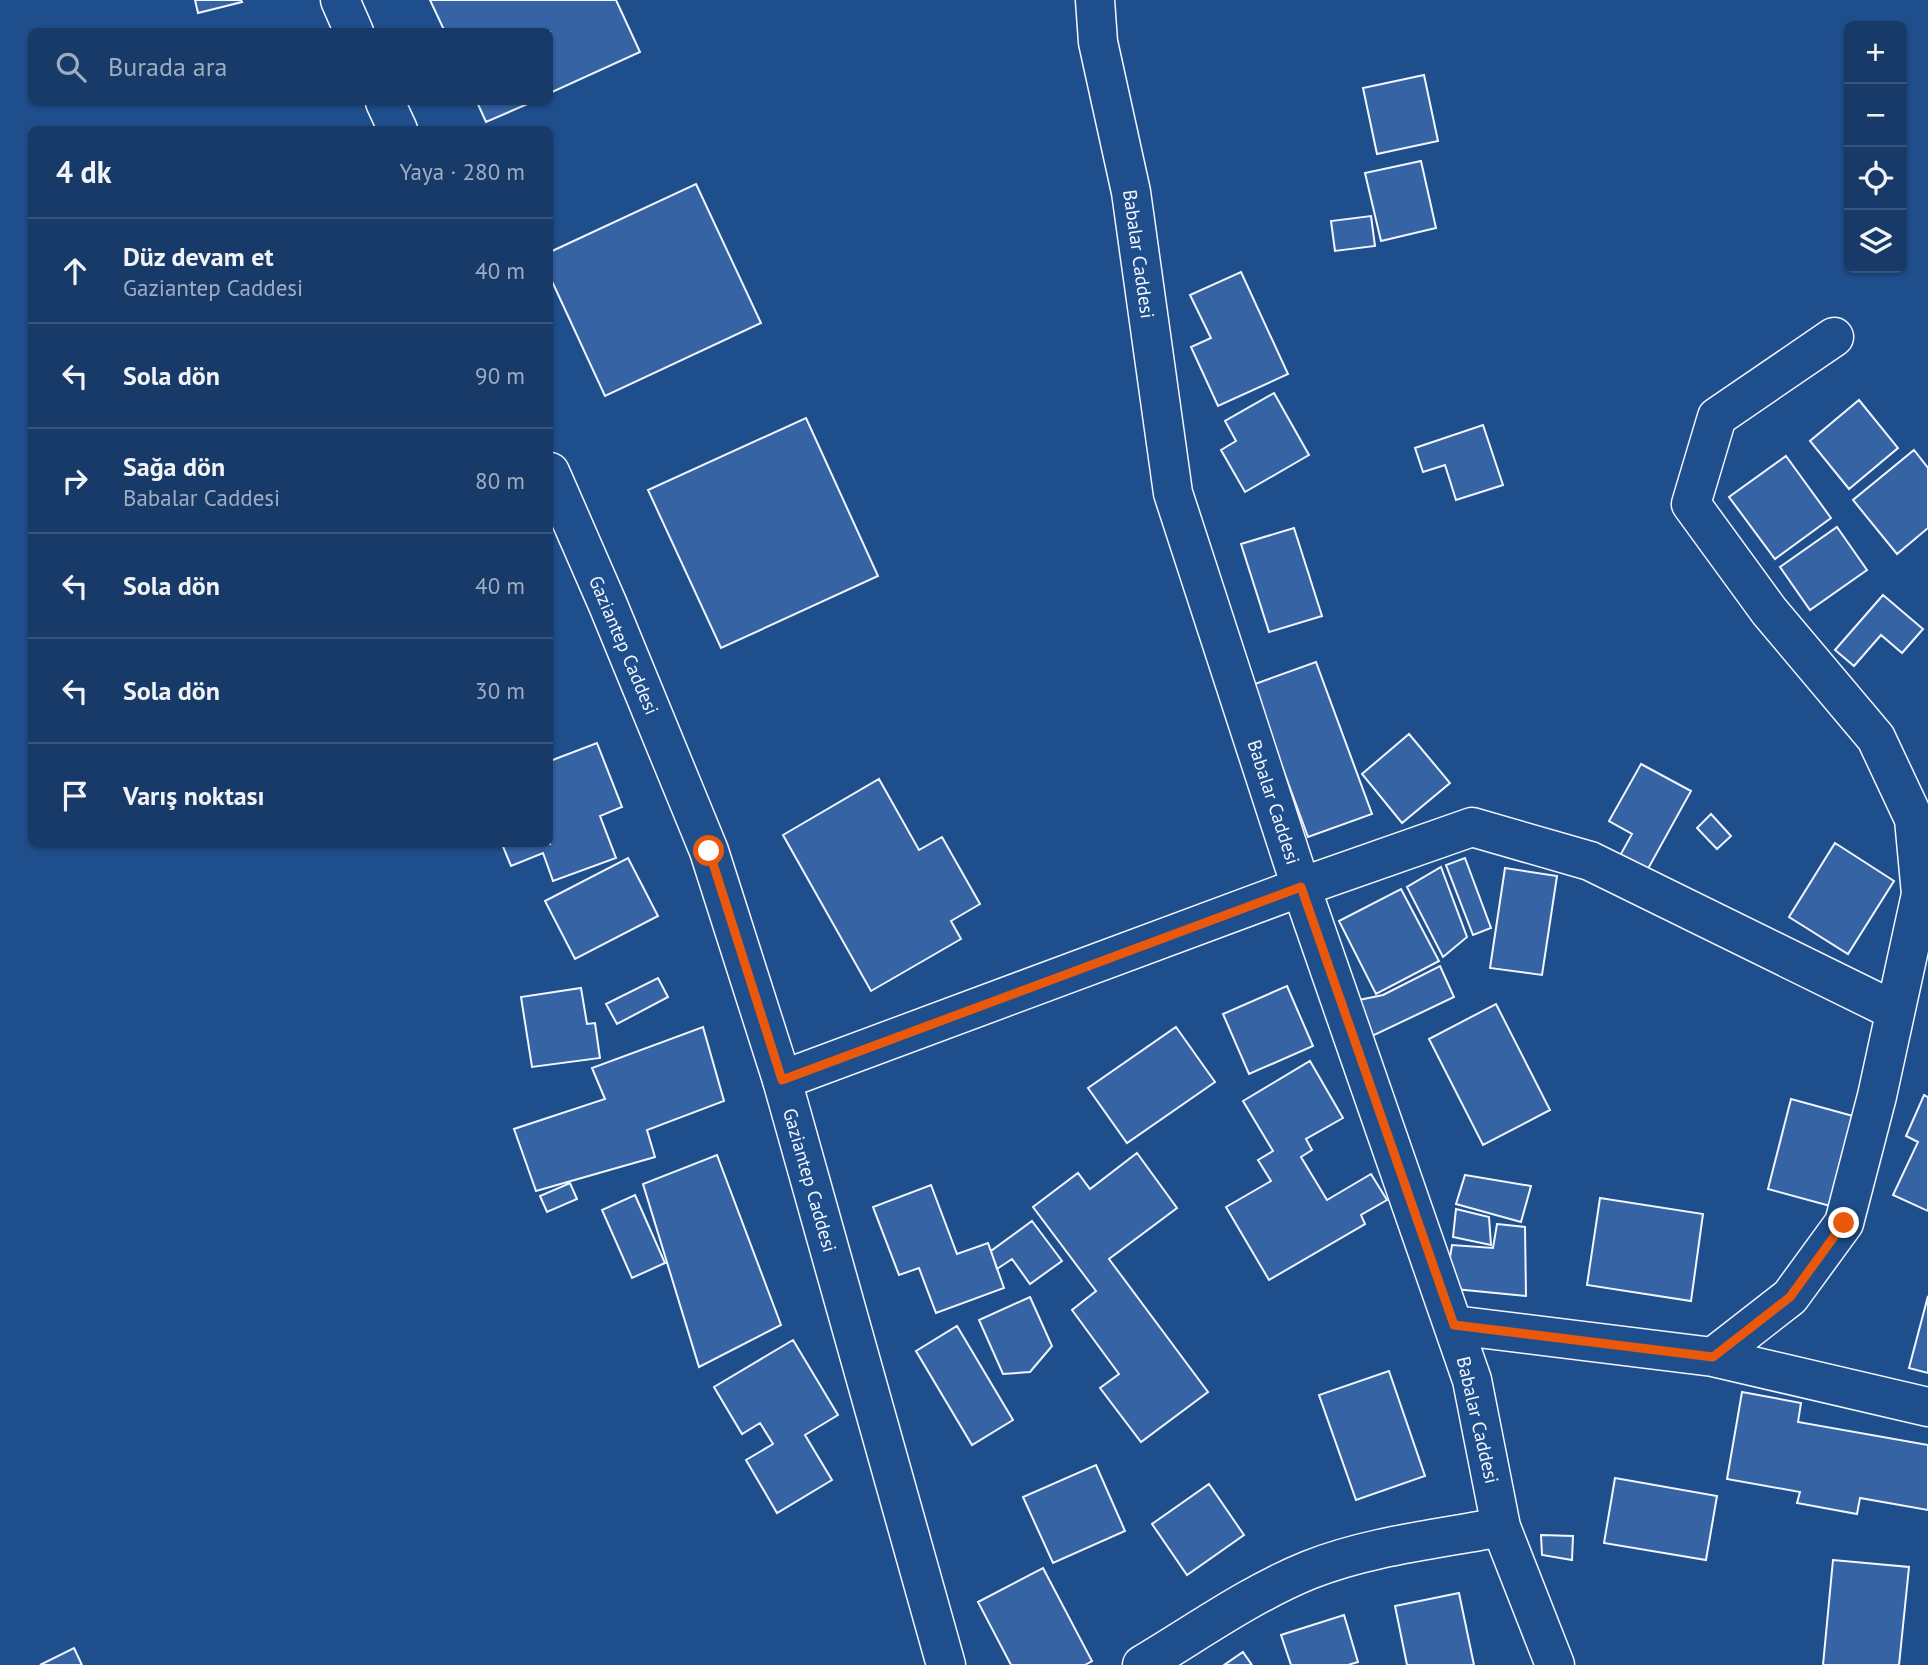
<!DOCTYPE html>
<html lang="tr">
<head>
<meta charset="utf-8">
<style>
	body { margin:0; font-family:"PT Sans",sans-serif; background:#244571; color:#f1f3f6 }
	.controls { position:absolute; right:21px; top:21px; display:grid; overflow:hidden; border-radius:10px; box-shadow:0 2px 5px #0004 }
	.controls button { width:63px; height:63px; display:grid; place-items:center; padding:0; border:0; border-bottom:2px solid #36547d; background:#173a69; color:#f1f3f6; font:35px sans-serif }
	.stop { position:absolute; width:21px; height:21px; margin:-16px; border:5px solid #ea580c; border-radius:50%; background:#fff }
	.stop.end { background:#ea580c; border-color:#fff; box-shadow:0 2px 7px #0008 }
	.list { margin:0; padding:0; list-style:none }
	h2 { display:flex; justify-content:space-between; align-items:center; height:91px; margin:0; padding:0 28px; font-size:30px }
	h2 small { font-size:23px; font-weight:400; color:#9eadc0 }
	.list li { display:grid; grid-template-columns:46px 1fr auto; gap:21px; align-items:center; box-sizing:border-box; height:105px; padding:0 28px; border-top:2px solid #36547d }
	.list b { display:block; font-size:26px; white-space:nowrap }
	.list p { margin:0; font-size:23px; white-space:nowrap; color:#9eadc0 }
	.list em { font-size:23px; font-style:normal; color:#9eadc0 }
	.icon { flex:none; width:38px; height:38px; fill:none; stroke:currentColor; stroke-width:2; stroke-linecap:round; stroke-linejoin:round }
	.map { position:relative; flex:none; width:1928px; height:1665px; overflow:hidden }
	.search { position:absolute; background:#173a69; box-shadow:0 2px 5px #0004; left:28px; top:28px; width:525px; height:77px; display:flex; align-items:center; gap:18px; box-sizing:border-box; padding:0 24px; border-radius:10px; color:#9eadc0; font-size:26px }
	.panel { position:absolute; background:#173a69; box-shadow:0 2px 5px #0004; left:28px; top:126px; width:525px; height:721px; border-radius:10px }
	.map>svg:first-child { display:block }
	.building { fill:#3563a3; stroke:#f2f6ff; stroke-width:2 }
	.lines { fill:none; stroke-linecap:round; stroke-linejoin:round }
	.minor-casing { stroke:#f2f6ff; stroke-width:41 }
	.major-casing { stroke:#f2f6ff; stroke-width:41 }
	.minor { stroke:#1f4e8c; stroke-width:38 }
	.major { stroke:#1f4e8c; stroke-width:38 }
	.route { stroke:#ea580c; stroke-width:9 }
	.labels { text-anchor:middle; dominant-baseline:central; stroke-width:5; stroke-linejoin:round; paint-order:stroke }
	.street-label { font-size:19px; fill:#f2f6ff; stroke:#1f4e8c }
</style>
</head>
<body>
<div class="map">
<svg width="1928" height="1665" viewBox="0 0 1928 1665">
	<rect width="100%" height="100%" fill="#1f4e8c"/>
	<path class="building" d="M 195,0 L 241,0 L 242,2 L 198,13 Z
		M 430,0 L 616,0 L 640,52 L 550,93 L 550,32 L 445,32 Z
		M 1424,75 L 1438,141 L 1377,154 L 1363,88 Z
		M 477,102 L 532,102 L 486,122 Z
		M 1421,161 L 1436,228 L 1381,241 L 1365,173 Z
		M 696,184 L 761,323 L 605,396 L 550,277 L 550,252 Z
		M 1371,216 L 1375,246 L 1335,251 L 1331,221 Z
		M 1241,272 L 1288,374 L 1218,406 L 1191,347 L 1211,338 L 1190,295 Z
		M 1274,393 L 1309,455 L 1245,492 L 1221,450 L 1236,441 L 1225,421 Z
		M 1859,400 L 1898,448 L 1849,489 L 1810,441 Z
		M 806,418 L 878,576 L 721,648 L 648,490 Z
		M 1483,425 L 1503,485 L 1456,500 L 1445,465 L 1423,472 L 1415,448 Z
		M 1914,450 L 1928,468 L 1928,528 L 1897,554 L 1853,500 Z
		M 1786,456 L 1831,518 L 1775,559 L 1729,497 Z
		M 1837,527 L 1867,570 L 1810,610 L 1780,567 Z
		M 1294,528 L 1322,616 L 1269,632 L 1241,544 Z
		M 1883,595 L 1923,629 L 1902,653 L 1881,635 L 1854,666 L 1835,650 Z
		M 1316,662 L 1372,814 L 1308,837 L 1252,685 Z
		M 1409,734 L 1450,783 L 1402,823 L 1362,774 Z
		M 597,743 L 622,807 L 600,816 L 616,858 L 553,881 L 543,853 L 511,866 L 502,844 L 550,844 L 550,761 Z
		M 1641,764 L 1691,791 L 1644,876 L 1617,861 L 1632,834 L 1609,821 Z
		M 879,779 L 919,850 L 942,837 L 980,904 L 951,921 L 961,939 L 871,991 L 783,835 Z
		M 1711,814 L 1731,836 L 1717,849 L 1697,828 Z
		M 1835,843 L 1894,881 L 1848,954 L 1789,917 Z
		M 628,858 L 658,916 L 575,959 L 545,901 Z
		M 1465,858 L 1491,928 L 1473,935 L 1446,865 Z
		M 1441,867 L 1467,937 L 1443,957 L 1407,887 Z
		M 1505,868 L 1557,876 L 1542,975 L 1490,968 Z
		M 1401,889 L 1439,961 L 1376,994 L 1339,921 Z
		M 1440,966 L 1454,997 L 1370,1037 L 1354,1001 L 1383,995 Z
		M 658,978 L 668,997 L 617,1024 L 606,1004 Z
		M 1287,986 L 1313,1046 L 1249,1074 L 1223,1014 Z
		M 581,988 L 587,1024 L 595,1023 L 600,1058 L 532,1067 L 521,997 Z
		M 1496,1004 L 1550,1110 L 1483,1145 L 1429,1039 Z
		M 703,1027 L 724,1101 L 647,1130 L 655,1157 L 536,1191 L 514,1129 L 605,1099 L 592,1068 Z
		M 1176,1027 L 1215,1082 L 1127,1143 L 1088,1088 Z
		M 1310,1061 L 1343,1118 L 1306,1139 L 1312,1150 L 1301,1157 L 1327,1200 L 1371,1174 L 1387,1200 L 1361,1215 L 1365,1224 L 1269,1280 L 1226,1207 L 1271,1181 L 1258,1160 L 1273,1151 L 1243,1101 Z
		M 1924,1095 L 1928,1097 L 1928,1211 L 1893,1195 L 1918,1142 L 1906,1136 Z
		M 1791,1099 L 1853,1116 L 1834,1207 L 1768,1189 Z
		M 1137,1153 L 1177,1208 L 1109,1259 L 1208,1392 L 1141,1442 L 1100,1388 L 1119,1374 L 1072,1310 L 1096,1291 L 1033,1207 L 1078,1173 L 1090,1189 Z
		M 717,1155 L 781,1325 L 699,1367 L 643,1184 Z
		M 1465,1175 L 1531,1186 L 1521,1222 L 1456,1204 Z
		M 570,1183 L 577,1199 L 547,1212 L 540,1196 Z
		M 931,1185 L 957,1254 L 988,1243 L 1004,1288 L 936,1313 L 919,1268 L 899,1275 L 873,1207 Z
		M 635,1195 L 665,1263 L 632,1278 L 602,1210 Z
		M 1600,1198 L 1703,1214 L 1691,1301 L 1587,1285 Z
		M 1456,1209 L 1489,1217 L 1491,1245 L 1453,1237 Z
		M 1032,1221 L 1062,1261 L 1030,1284 L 1012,1259 L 997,1269 L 991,1251 Z
		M 1497,1224 L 1525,1227 L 1526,1296 L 1445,1288 L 1452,1245 L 1493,1248 Z
		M 1928,1296 L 1928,1373 L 1909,1368 Z
		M 1030,1297 L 1052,1346 L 1030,1372 L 1003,1374 L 979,1320 Z
		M 957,1326 L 1013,1420 L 972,1445 L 916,1351 Z
		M 793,1340 L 838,1415 L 805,1435 L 832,1480 L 777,1513 L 746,1460 L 773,1444 L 760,1423 L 742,1434 L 714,1387 Z
		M 1389,1371 L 1425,1476 L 1356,1500 L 1319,1395 Z
		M 1742,1392 L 1801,1403 L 1798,1422 L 1928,1445 L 1928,1510 L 1860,1498 L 1857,1514 L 1797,1503 L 1800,1492 L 1727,1479 Z
		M 1096,1465 L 1125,1531 L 1053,1563 L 1023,1497 Z
		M 1615,1478 L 1717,1496 L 1706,1560 L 1604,1543 Z
		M 1209,1484 L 1244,1535 L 1187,1575 L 1152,1524 Z
		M 1541,1535 L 1573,1536 L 1572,1560 L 1542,1555 Z
		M 1833,1560 L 1909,1567 L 1899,1665 L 1823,1665 Z
		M 1043,1568 L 1092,1661 L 1085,1665 L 1011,1665 L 978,1602 Z
		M 1459,1593 L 1474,1665 L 1407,1665 L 1395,1606 Z
		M 1344,1615 L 1358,1662 L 1348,1665 L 1291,1665 L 1281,1635 Z
		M 74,1648 L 82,1665 L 40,1665 Z
		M 1243,1652 L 1252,1665 L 1224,1665 Z"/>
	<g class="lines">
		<defs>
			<path id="minor" d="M 1095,0 L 1098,42 L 1131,192 L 1173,493 L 1301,887 L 1472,1380 L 1501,1527 L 1555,1665
				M 782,1080 L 1301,887 L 1472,827 L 1590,861 L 1895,1011
				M 1454,1325 L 1713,1357 L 1928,1407
				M 1713,1357 L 1790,1297 L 1844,1223 L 1877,1096 L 1921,894 L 1914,819 L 1876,738 L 1769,611 L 1691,504 L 1717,417 L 1834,337
				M 1142,1665 C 1196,1633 1250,1594 1309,1570 C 1369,1546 1438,1539 1501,1527"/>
			<path id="major" d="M 340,0 L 354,32
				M 385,102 L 398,130
				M 550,472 L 608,605 L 709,851 L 782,1080 L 946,1665"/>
		</defs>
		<use href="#minor" class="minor-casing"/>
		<use href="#major" class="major-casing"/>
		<use href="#minor" class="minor"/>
		<use href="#major" class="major"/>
	</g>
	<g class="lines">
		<path class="route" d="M 709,851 L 782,1080 L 1301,887 L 1454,1325 L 1713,1357 L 1790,1297 L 1844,1223"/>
	</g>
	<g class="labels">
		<g class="street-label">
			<text transform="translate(1139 254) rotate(82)">Babalar Caddesi</text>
			<text transform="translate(624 645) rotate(67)">Gaziantep Caddesi</text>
			<text transform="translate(1274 802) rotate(72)">Babalar Caddesi</text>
			<text transform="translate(810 1180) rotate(74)">Gaziantep Caddesi</text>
			<text transform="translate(1478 1420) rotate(77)">Babalar Caddesi</text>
		</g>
	</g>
</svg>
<div class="controls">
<button>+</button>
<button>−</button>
<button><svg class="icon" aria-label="locate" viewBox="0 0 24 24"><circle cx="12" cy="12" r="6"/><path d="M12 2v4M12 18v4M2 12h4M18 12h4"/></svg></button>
<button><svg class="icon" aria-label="layers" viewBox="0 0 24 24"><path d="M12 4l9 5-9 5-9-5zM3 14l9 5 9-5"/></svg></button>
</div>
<div class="stop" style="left:709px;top:851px"></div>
<div class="stop end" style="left:1844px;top:1223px"></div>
<div class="search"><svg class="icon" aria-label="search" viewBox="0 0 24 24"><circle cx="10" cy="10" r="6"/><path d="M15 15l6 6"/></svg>Burada ara</div>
<section class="panel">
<h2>4 dk<small>Yaya · 280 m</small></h2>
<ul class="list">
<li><svg class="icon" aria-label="ahead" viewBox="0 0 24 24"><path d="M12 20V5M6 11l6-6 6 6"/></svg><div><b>Düz devam et</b><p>Gaziantep Caddesi</p></div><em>40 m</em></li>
<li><svg class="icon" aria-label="left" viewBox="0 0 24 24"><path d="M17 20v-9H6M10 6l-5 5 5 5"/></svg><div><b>Sola dön</b></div><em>90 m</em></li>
<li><svg class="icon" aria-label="right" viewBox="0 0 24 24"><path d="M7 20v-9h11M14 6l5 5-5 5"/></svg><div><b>Sağa dön</b><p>Babalar Caddesi</p></div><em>80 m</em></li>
<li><svg class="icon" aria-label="left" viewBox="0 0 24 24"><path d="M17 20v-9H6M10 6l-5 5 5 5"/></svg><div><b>Sola dön</b></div><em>40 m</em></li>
<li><svg class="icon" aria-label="left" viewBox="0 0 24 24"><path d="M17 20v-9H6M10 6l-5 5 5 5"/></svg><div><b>Sola dön</b></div><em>30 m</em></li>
<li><svg class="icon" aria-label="arrive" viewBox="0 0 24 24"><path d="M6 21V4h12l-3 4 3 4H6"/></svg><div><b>Varış noktası</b></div></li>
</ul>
</section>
</div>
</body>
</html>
